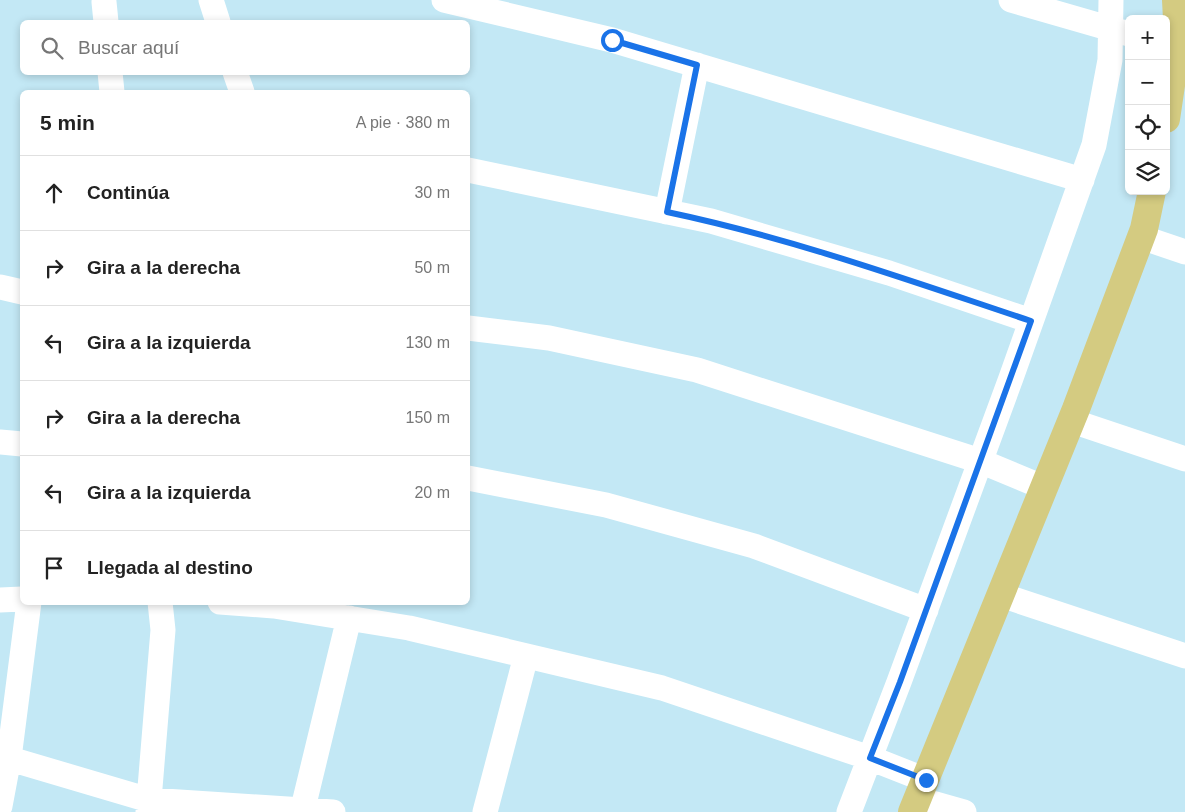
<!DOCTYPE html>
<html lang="es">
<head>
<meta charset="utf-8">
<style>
	body { margin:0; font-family:Helvetica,sans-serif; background:#f6f6f6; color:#222 }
	.controls { position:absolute; right:15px; top:15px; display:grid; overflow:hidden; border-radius:8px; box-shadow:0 2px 8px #0003 }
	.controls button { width:45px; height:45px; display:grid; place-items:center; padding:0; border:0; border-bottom:1px solid #e0e0e0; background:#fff; color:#222; font:25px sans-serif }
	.stop { position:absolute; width:15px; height:15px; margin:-11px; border:4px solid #1a73e8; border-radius:50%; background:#fff }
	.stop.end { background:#1a73e8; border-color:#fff; box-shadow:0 1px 5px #0008 }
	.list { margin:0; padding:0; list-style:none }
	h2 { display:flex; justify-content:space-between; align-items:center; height:65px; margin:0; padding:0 20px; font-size:21px }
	h2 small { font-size:16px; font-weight:400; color:#767676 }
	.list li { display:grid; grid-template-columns:32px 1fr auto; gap:15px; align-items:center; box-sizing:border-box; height:75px; padding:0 20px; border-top:1px solid #e0e0e0 }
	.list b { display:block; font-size:19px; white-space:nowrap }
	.list em { font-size:16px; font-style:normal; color:#767676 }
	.icon { flex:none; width:28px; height:28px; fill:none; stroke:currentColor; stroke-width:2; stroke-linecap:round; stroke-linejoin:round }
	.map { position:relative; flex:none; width:1185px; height:812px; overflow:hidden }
	.search { position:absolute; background:#fff; box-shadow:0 2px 8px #0003; left:20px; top:20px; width:450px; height:55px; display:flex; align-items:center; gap:12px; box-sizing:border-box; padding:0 18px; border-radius:8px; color:#767676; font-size:19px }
	.panel { position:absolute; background:#fff; box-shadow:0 2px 8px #0003; left:20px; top:90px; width:450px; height:515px; border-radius:8px }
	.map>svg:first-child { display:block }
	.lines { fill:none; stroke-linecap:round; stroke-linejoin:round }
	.minor { stroke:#fff; stroke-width:25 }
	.major { stroke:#d4cb81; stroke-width:28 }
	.route { stroke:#1a73e8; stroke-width:6 }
</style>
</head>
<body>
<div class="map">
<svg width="1185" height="812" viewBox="0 0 1185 812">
	<rect width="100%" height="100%" fill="#c3e8f5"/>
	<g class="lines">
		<path class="minor" d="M 211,0 L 218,22
			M 444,0 L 612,40 L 1082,180
			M 1011,0 L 1129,34
			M 104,2 L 106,22
			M 110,72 L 112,92
			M 235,72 L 242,92
			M 468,170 L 711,221 L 889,273 L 1031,321
			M 667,212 L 697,65
			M 1141,237 L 1185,252
			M 0,287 L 22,292
			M 468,328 L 549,338 L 697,370 L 980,461 L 1045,488
			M 1072,421 L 1185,459
			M 0,442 L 22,444
			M 468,478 L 606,505 L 754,546 L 926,610
			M 1001,595 L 1185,656
			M 0,600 L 22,599
			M 220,602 L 274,606 L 409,628 L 662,688 L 870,758 L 926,780
			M 0,756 L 149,800 L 333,812
			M 918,799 L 964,812
			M 0,806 L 9,758 L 29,602
			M 148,812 L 163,630 L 160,602
			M 302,812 L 349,618
			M 485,812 L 526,656
			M 849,812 L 899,682 L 1011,378 L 1094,145 L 1110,60 L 1111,0"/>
		<path class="major" d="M 1166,119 L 1178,38 L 1176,0
			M 912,812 L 1076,409 L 1144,229 L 1152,191"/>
	</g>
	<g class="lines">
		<path class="route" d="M 612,40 L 697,65 L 667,212 C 791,238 911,281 1031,321 L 900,682 L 870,758 L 926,780"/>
	</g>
</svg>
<div class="controls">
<button>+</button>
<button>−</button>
<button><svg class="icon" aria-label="locate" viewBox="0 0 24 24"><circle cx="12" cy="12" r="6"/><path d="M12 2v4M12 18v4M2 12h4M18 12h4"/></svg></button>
<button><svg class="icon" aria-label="layers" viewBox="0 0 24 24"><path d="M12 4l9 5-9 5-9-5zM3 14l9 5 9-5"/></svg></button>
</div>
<div class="stop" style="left:612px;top:40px"></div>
<div class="stop end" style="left:926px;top:780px"></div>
<div class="search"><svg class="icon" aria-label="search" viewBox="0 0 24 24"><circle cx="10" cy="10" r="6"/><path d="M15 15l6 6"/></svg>Buscar aquí</div>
<section class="panel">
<h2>5 min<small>A pie · 380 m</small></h2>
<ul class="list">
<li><svg class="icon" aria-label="ahead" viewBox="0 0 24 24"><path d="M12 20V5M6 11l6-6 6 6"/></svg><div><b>Continúa</b></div><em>30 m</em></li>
<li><svg class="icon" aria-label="right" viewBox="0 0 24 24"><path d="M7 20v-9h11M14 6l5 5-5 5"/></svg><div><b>Gira a la derecha</b></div><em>50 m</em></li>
<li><svg class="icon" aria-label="left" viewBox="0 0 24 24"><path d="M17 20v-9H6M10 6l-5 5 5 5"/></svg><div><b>Gira a la izquierda</b></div><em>130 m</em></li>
<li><svg class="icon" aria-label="right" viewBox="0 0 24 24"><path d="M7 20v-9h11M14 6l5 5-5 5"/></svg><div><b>Gira a la derecha</b></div><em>150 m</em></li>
<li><svg class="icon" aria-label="left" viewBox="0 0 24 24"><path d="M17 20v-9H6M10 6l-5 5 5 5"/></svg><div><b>Gira a la izquierda</b></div><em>20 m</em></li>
<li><svg class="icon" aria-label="arrive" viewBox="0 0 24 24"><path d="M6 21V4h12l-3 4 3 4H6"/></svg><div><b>Llegada al destino</b></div></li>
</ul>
</section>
</div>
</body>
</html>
